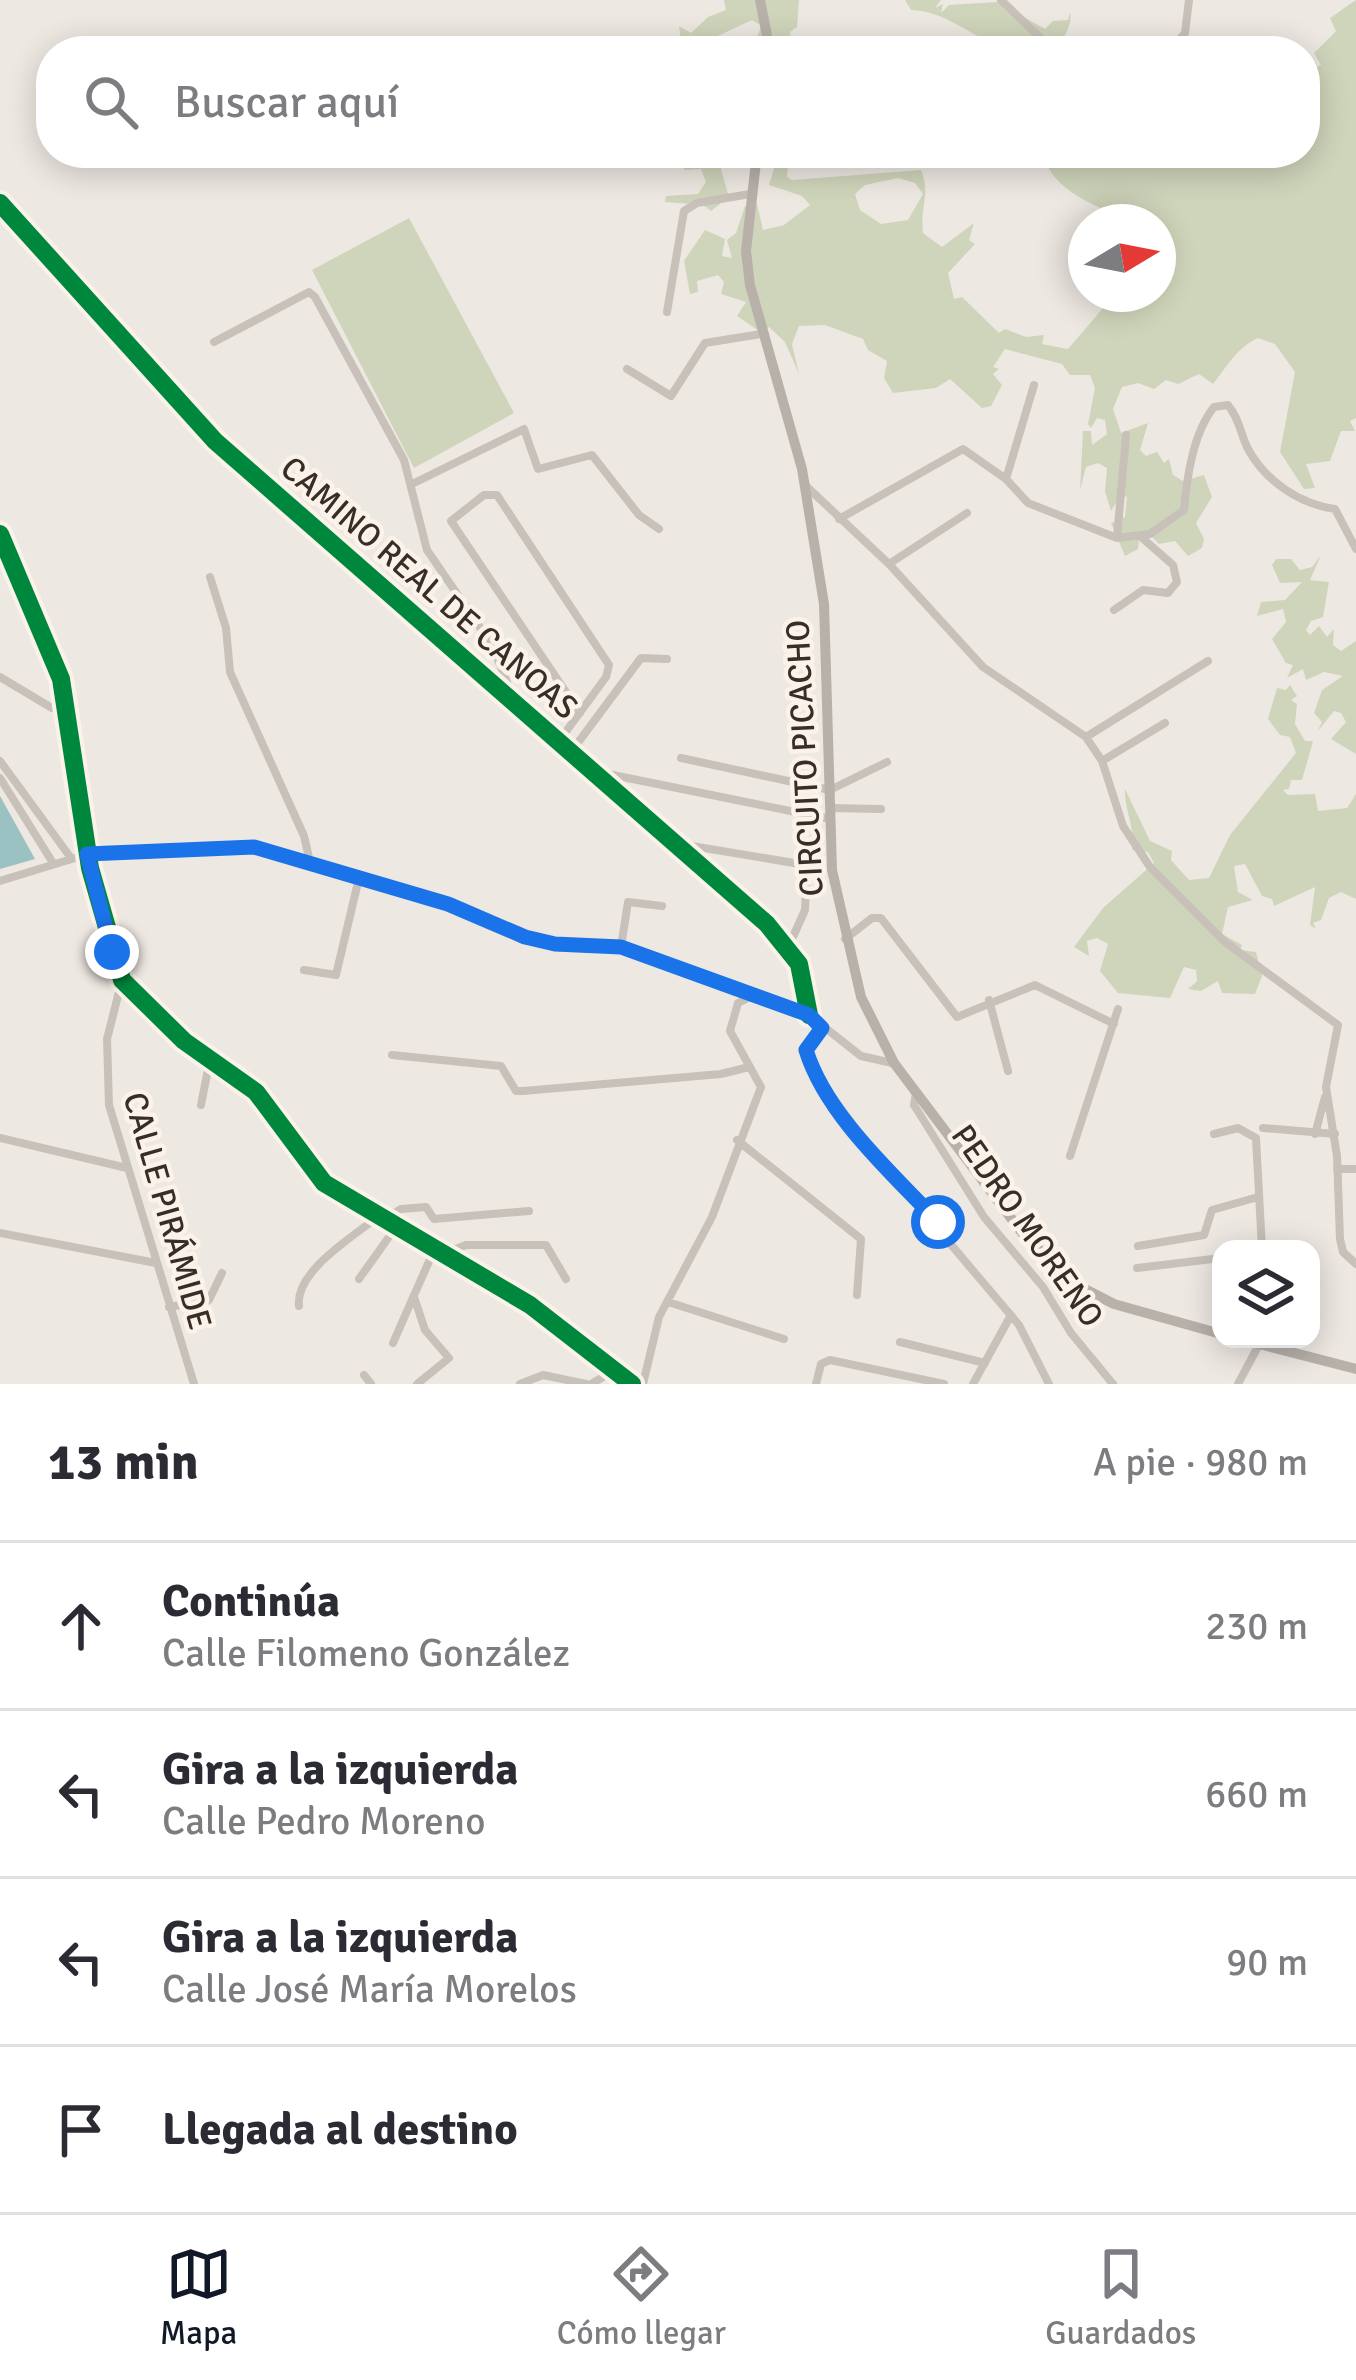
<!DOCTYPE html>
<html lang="es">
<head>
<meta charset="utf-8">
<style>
	body { margin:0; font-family:Signika,sans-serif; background:#f2f2f3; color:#2b2b33 }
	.controls { position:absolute; right:36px; bottom:36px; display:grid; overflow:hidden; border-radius:24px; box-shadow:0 6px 30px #0003 }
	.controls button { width:108px; height:108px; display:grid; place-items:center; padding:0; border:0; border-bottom:3px solid #e1e1e2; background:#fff; color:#2b2b33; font:60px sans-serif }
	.compass { position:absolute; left:1068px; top:204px; width:108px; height:108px; border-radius:50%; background:#fff; box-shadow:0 6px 30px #0003; rotate:80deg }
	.stop { position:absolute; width:36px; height:36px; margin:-27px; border:9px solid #1a73e8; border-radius:50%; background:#fff }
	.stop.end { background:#1a73e8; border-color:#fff; box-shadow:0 3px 12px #0008 }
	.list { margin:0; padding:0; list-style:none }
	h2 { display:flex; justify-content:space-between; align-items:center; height:156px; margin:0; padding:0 48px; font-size:51px }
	h2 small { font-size:39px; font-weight:400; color:#7c7c81 }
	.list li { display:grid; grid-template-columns:78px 1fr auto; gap:36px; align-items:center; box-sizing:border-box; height:168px; padding:0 48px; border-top:3px solid #e1e1e2 }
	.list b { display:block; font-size:45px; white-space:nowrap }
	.list p { margin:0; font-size:39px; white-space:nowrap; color:#7c7c81 }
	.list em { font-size:39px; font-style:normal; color:#7c7c81 }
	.icon { flex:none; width:66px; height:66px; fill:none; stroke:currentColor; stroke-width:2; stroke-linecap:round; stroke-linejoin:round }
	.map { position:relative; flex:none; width:1356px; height:1384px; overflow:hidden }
	.search { position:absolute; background:#fff; box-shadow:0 6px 30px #0003; left:36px; right:36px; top:36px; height:132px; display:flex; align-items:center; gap:30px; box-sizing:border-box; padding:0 42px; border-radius:48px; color:#7c7c81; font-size:45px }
	.sheet { height:828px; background:#fff }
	nav { display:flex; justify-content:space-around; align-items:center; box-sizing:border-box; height:168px; border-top:3px solid #e1e1e2; background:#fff; font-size:33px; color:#7c7c81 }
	nav a { display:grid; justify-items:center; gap:6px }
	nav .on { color:#111827 }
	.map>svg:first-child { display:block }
	.green { fill:#cfd5ba; fill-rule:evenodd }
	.water { fill:#9bc2c2 }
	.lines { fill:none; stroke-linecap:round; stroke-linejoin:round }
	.minor { stroke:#c8c1ba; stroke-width:8 }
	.secondary { stroke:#b8b1aa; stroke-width:10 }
	.cycleway-casing { stroke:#fbf3e9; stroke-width:26 }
	.cycleway { stroke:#00873e; stroke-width:18 }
	.route { stroke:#1a73e8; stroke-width:15 }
	.labels { text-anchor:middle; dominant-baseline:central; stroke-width:9; stroke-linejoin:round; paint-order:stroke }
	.street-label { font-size:33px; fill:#392d28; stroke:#fbf3e9 }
</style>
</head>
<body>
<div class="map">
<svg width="1356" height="1384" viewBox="0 0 1356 1384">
	<rect width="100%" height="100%" fill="#eee8e2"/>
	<path class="green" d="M 724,0 L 799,0 L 797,27 L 790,32 L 791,40 L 798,41 L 793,51 L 761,51 L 755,40 L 762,26 L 752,20 L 707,41 L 700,51 L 682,51 L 679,26 L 691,33 L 708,17 L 726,10 Z
		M 905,0 L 941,0 L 935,8 L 943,4 L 941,13 L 949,5 L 997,2 L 1045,29 L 1053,21 L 1068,20 L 1070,12 C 1073,30 1060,34 1063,51 C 1045,51 1022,54 1005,49 C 972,37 946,11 911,10 Z
		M 1356,0 L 1356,418 L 1350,421 L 1355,431 L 1341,431 L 1330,461 L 1306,464 L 1315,488 L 1304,489 L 1280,452 L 1295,372 L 1275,344 L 1258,338 C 1236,348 1227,367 1213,384 L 1199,374 L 1178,384 L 1166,380 L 1154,389 L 1138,383 L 1122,387 L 1113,409 L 1121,433 L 1148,423 L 1140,450 L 1146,456 L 1157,452 L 1164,463 L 1169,459 L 1173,475 L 1183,481 L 1204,475 L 1212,497 L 1196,523 L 1204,539 L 1202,548 L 1188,556 L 1175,541 L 1159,544 L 1150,535 L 1139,539 L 1138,549 L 1125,556 L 1111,523 L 1125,517 L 1127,497 L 1121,495 L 1111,511 L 1105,491 L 1107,468 L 1098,463 L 1086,467 L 1080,490 L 1083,431 L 1091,431 L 1092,445 L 1107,434 L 1105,420 L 1097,418 L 1091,428 L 1088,424 L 1095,388 L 1090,375 L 1070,375 L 1062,364 L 1005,349 L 993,367 L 999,369 L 993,374 L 1002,385 L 991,406 L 982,408 L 950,379 L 936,388 L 893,393 L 884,378 L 887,361 L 868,350 L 863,339 L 825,325 L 799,326 L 792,344 L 799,374 L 785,342 L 769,327 L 762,333 L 737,316 L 746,302 L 721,294 L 724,282 L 718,275 L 697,281 L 698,292 L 690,294 L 684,261 L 705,230 L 725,239 L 722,256 L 732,258 L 727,240 L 736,233 L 745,206 L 757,204 L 763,230 L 784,225 L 810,205 L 802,196 L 769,185 L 779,153 L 789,153 L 787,177 L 792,180 L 921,170 C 931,196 920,203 923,233 L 942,247 L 974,223 L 969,240 L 975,244 L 948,273 L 954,299 L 962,297 L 999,333 L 1005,329 L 1026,337 L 1044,335 L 1042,344 L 1068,349 L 1115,294 L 1158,294 L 1158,222 C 1125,222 1058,196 1047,164 L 1057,153 L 1117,158 L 1124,153 L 1305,153 L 1305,64 L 1311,70 L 1321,65 L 1314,53 L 1336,31 L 1330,18 ZM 898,178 L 915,183 L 923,194 L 908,220 L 881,224 L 860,210 L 855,194 L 865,185 Z
		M 669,153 L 718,159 L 729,197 L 711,211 L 703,205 L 665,202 L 666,196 L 698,194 L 706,182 L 701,169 L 685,170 Z
		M 409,218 L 514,413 L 414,468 L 312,270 Z
		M 1321,555 L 1310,580 L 1329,582 L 1323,617 L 1311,621 L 1306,630 L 1310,635 L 1319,626 L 1327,637 L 1334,629 L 1333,645 L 1341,651 L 1356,641 L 1356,754 L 1331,739 L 1346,722 L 1341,713 L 1334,711 L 1317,732 L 1322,722 L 1314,713 L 1322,690 L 1343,676 L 1324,672 L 1306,680 L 1303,669 L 1287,678 L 1293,665 L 1286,663 L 1272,639 L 1286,622 L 1283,609 L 1257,616 L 1261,602 L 1285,600 L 1302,582 L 1280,583 L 1272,565 L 1276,559 L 1291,559 L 1300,570 L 1312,567 Z
		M 1290,685 L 1297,696 L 1291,700 L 1297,704 L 1295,724 L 1305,741 L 1313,741 L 1302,780 L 1291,780 L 1289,789 L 1283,790 L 1288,795 L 1315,794 L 1318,811 L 1347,808 L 1356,794 L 1356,899 L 1341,892 L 1329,898 L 1321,920 L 1313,923 L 1316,929 L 1310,925 L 1315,887 L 1274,906 L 1272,899 L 1262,896 L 1245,864 L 1234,866 L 1238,892 L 1253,900 L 1228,907 L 1222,934 L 1242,945 L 1240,950 L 1256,952 L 1262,976 L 1255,994 L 1222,993 L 1218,981 L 1201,991 L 1188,989 L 1197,981 L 1196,970 L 1184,967 L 1170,998 L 1118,993 L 1100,971 L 1108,944 L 1097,938 L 1087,941 L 1089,956 L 1074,947 L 1103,908 L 1154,863 L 1148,852 L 1132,850 C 1136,829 1124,810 1125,789 L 1150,841 L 1172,851 L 1171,860 L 1189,880 L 1209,878 L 1230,835 L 1296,753 L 1290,737 L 1280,735 L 1268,719 L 1277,688 L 1286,690 Z"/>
	<path class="water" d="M 0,796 L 35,859 L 0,869 Z"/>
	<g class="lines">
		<path class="minor" d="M 1001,0 L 1054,51
			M 1170,51 L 1185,33 L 1189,0
			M 0,203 L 215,441 L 767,924 L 799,964 L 809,1015
			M 667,312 L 684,211 L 697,203 L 750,194
			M 214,342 L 309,292 L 315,297 L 404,460 L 427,550 L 492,645 L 513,697
			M 627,369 L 671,396 L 705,343 L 761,334
			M 1006,479 L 1034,385
			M 412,484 L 524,429 L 538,469 L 592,455 L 639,515 L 659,529
			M 806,486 L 889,564 L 983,667 L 1086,737 L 1102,761 L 1123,826 L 1150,867 L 1225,942 L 1338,1025 L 1326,1087 L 1337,1156 L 1340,1239 L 1343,1252 L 1356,1264
			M 839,519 L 963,449 L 1006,479 L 1028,503 L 1117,538 L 1150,534 L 1184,510 C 1187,477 1193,433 1214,407 L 1228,405 C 1240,420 1240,433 1248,449 C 1266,482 1300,504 1335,509 L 1356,549
			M 0,534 L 61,679 L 90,868 L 122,980 L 184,1041 L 256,1092 L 324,1183 L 530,1305 L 632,1384
			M 1117,538 L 1126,435
			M 889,564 L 967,513
			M 210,577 L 226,628 L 230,672 L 304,836 L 310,862
			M 1114,610 L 1143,590 L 1168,593 L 1177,582 L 1173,565 L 1140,536
			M 0,677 L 52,708 L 63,706
			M 1086,737 L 1208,661
			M 559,741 L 606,677 L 609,665 L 497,495 L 484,495 L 451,521 L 580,713
			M 571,752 L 641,658 L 667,659
			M 681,758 L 830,790 L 887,762
			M 0,761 L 71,858
			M 1102,761 L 1165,723
			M 597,776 L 603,773 L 830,819
			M 0,778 L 53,863
			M 830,808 L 881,809
			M 680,844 L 800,864 L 807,869 L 805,910 L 788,948
			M 0,881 L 101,850 L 253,847 L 448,904 L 525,937 L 555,944 L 621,947 L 809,1015 L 861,1056 L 892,1063
			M 845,939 L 872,918 L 881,918 L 957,1017 L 1035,985 L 1114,1024
			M 621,947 L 628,902 L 662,906
			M 304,970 L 336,975 L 359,878
			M 122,980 L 107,1039 L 109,1105 L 194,1384
			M 989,1000 L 1008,1071
			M 822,1028 L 806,1050 L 812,1071 L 882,1163 L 1019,1325 L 1049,1384
			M 392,1055 L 501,1066 L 516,1091 L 523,1091 L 721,1074 L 749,1067
			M 916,1093 L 914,1105 L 984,1217 L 1043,1287 L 1071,1333 L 1113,1384
			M 201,1105 L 210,1059
			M 1263,1128 L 1335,1134
			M 1214,1134 L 1238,1128 L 1256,1138 L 1262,1249
			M 1315,1134 L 1325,1097
			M 0,1138 L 127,1168
			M 737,1140 L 861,1239 L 857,1295
			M 1070,1156 L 1118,1009
			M 1337,1169 L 1356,1169
			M 385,1219 L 401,1209 L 426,1207 L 434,1219 L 529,1211
			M 0,1233 L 156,1263
			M 1138,1246 L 1204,1235 L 1212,1210 L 1258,1197
			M 443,1254 L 466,1245 L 546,1245 L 566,1279
			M 1137,1268 L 1221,1258
			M 359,1279 L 396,1227
			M 414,1297 L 425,1330 L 449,1358 L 417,1384
			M 668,1302 L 784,1339
			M 299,1306 C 295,1271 354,1236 379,1216
			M 169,1307 L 209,1300 L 222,1273
			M 900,1342 L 985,1363
			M 393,1343 L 434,1250
			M 364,1375 L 371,1384
			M 520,1384 L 543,1375 L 586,1384
			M 591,1384 L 617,1369
			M 643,1384 L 659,1317 L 712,1217 L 761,1087 L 730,1031 L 738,1003 L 752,996
			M 816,1384 L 821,1364 L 830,1360 L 944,1384
			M 973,1384 L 1011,1315
			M 1238,1384 L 1262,1339"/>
		<path class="secondary" d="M 760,0 L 770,51
			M 757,153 L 746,251 L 750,285 L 802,469 L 824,604 L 832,870 L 861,997 L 894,1063 L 1026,1238 L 1083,1288 L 1114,1304 L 1221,1334
			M 1240,1339 L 1356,1369"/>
		<defs>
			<path id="cycleway" d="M 0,203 L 215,441 L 767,924 L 799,964 L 809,1015
				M 0,534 L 61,679 L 90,868 L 122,980 L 184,1041 L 256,1092 L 324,1183 L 530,1305 L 632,1384"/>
		</defs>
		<use href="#cycleway" class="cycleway-casing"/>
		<use href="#cycleway" class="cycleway"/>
	</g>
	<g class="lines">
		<path class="route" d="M 112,952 L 87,854 L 254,847 L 448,904 L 525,937 L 555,944 L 621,947 L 809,1015 L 822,1028 L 806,1050 C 826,1115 892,1173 938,1222"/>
	</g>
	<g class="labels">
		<g class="street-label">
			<text transform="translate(429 588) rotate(41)">CAMINO REAL DE CANOAS</text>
			<text transform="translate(805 758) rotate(-93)">CIRCUITO PICACHO</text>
			<text transform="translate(167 1211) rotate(74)">CALLE PIRÁMIDE</text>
			<text transform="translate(1027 1226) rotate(55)">PEDRO MORENO</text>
		</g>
	</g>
</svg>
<div class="controls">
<button><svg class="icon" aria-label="layers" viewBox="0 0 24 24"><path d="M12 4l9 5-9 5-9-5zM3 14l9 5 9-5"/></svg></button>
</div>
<svg class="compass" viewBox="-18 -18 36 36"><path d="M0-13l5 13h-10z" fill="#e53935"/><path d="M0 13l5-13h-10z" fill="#7c7c81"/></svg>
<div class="stop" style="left:938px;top:1222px"></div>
<div class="stop end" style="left:112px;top:952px"></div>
<div class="search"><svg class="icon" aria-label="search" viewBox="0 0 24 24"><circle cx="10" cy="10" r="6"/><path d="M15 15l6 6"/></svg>Buscar aquí</div>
</div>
<section class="sheet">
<h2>13 min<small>A pie · 980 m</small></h2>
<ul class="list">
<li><svg class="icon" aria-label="ahead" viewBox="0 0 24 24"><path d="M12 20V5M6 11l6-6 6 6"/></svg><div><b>Continúa</b><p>Calle Filomeno González</p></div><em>230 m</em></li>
<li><svg class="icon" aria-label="left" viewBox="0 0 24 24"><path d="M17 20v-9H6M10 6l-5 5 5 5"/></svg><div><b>Gira a la izquierda</b><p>Calle Pedro Moreno</p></div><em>660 m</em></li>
<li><svg class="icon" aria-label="left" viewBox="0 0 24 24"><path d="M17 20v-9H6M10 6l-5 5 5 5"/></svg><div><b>Gira a la izquierda</b><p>Calle José María Morelos</p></div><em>90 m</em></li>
<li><svg class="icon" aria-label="arrive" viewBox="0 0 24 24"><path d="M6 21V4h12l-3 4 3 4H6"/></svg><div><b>Llegada al destino</b></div></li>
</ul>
</section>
<nav>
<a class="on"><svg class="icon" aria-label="map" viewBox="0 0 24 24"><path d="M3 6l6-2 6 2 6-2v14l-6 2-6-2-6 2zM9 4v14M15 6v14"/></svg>Mapa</a>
<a><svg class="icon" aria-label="directions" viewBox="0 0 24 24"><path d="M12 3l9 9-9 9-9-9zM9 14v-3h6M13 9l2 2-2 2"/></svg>Cómo llegar</a>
<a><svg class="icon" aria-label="saved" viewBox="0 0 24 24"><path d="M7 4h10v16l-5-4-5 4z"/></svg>Guardados</a>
</nav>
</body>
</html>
